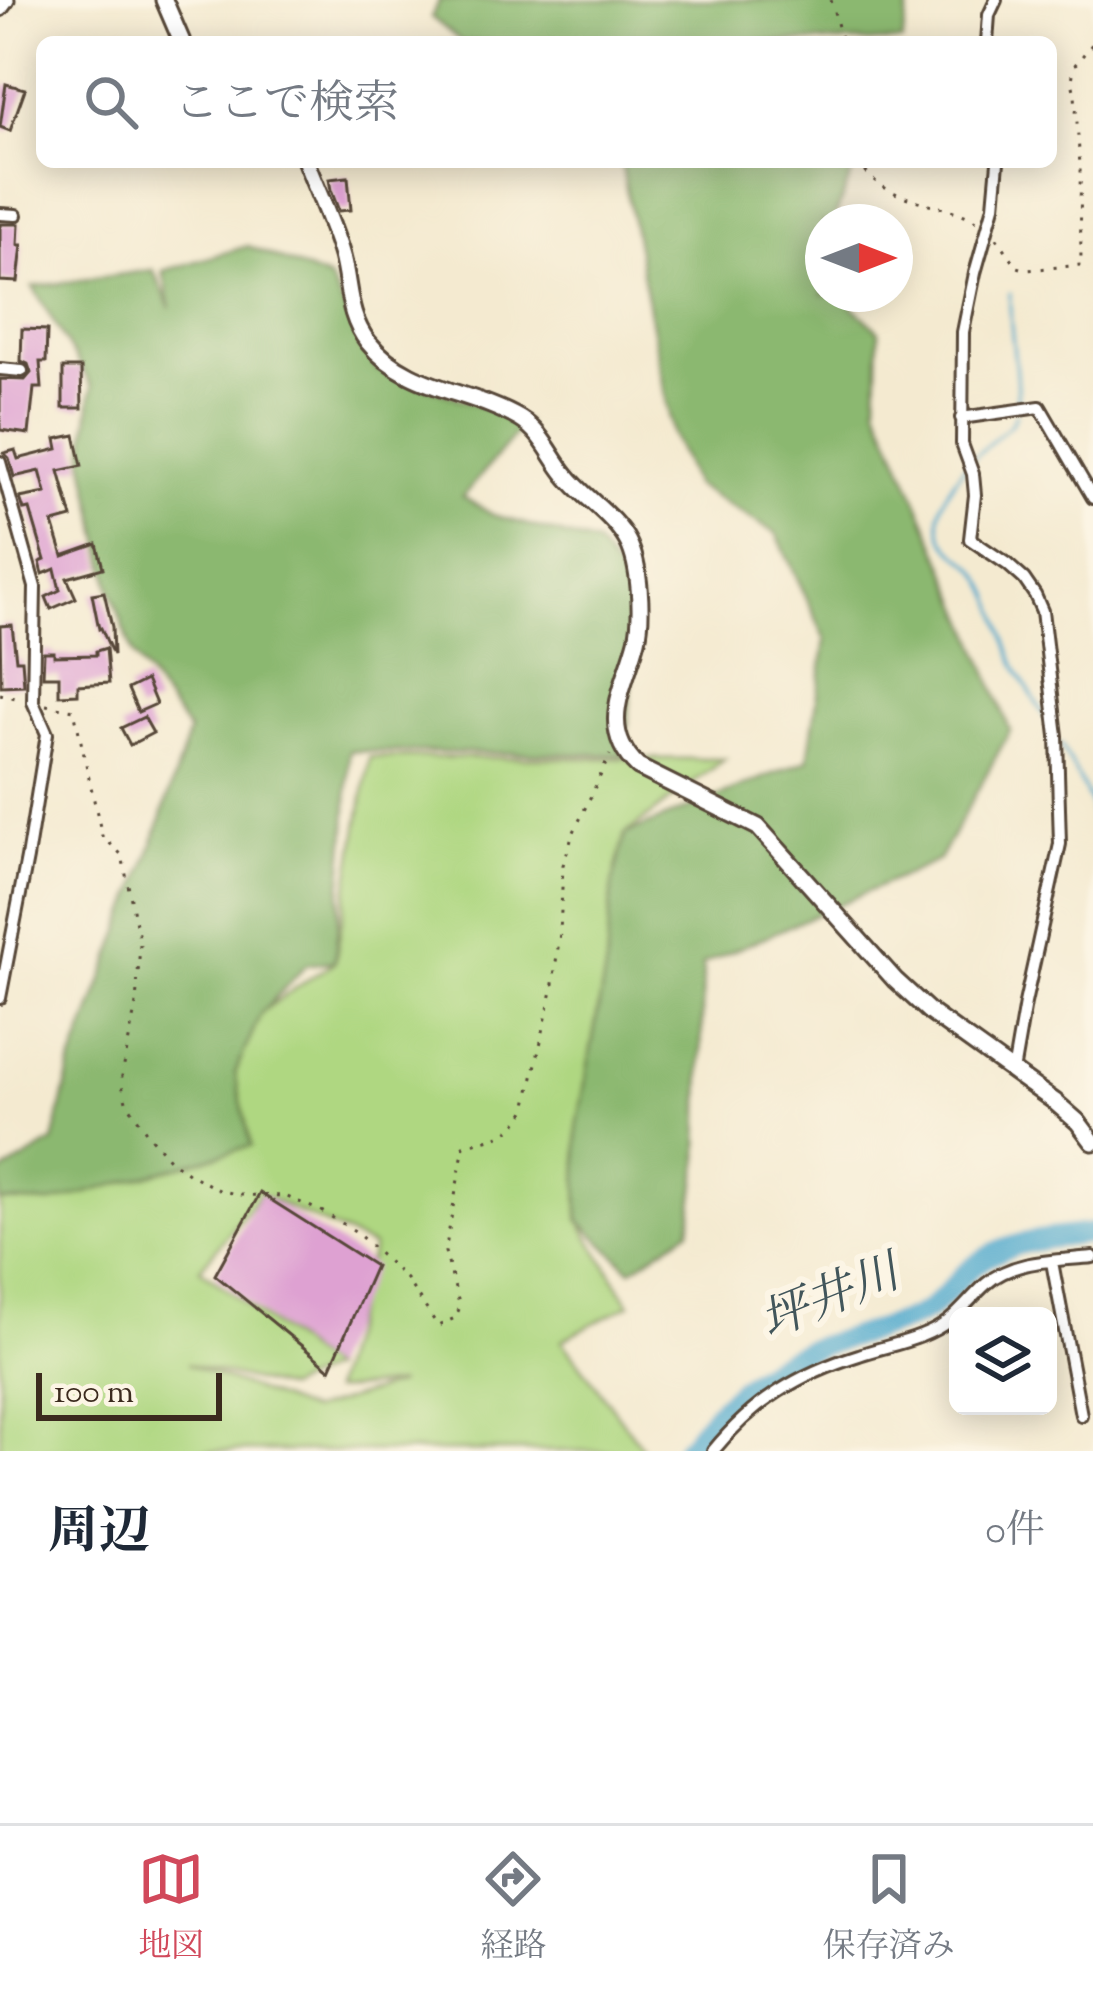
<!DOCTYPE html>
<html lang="ja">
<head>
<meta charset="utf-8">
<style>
	body { margin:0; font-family:"Sorts Mill Goudy","Noto Serif JP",serif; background:#f2f2f3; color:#1f2937 }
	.controls { position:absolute; right:36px; bottom:36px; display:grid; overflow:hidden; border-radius:18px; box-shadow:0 6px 30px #0003 }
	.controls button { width:108px; height:108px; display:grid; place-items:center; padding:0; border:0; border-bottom:3px solid #e0e1e3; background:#fff; color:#1f2937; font:60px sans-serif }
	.compass { position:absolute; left:805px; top:204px; width:108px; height:108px; border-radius:50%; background:#fff; box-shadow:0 6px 30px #0003; rotate:90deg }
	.scale { position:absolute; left:36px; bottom:30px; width:186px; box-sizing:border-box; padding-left:12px; border:6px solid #3b2a1e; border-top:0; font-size:33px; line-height:42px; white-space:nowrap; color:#3b2a1e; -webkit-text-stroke:9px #fcf5e5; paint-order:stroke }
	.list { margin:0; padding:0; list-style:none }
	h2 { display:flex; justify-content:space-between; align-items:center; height:156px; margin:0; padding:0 48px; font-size:51px }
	h2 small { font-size:39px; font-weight:400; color:#747a83 }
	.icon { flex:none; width:66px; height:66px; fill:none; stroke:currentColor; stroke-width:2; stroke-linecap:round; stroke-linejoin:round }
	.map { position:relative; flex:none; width:1093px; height:1451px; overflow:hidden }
	.search { position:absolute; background:#fff; box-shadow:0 6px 30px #0003; left:36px; right:36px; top:36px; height:132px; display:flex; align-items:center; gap:30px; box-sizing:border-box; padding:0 42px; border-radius:18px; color:#747a83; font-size:45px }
	.sheet { height:372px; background:#fff }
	nav { display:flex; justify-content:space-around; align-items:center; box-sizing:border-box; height:168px; border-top:3px solid #e0e1e3; background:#fff; font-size:33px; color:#747a83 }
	nav a { display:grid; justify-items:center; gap:6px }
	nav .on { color:#d1495b }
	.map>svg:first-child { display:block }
	.green { fill:#afd781; stroke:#758050; stroke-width:3; fill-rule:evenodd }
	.forest { fill:#8bb86f; stroke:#637146; stroke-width:3 }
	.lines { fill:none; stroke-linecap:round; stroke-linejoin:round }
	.stream { stroke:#4fa9cd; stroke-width:3 }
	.river { stroke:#4fa9cd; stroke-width:21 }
	.building { fill:#dea1d2 }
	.street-casing { stroke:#574739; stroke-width:16 }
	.secondary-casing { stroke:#574739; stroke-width:21 }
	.path { stroke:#574739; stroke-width:3; stroke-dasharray:3 9; stroke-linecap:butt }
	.street { stroke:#fff; stroke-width:10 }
	.secondary { stroke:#fff; stroke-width:15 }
	.labels { text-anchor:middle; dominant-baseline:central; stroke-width:12; stroke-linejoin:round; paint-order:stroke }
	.water-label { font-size:48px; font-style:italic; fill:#42565b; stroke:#fcf5e5 }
</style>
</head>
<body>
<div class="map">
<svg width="1093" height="1451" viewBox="0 0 1093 1451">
	<rect width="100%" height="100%" fill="#fcf5e5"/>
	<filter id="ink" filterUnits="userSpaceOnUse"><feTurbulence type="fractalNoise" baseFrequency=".00833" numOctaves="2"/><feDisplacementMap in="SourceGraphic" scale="24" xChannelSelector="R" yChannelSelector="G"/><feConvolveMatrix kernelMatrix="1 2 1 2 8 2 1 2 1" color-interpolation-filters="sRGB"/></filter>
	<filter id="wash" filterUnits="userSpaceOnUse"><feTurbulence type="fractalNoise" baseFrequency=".004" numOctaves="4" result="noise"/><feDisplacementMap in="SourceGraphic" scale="48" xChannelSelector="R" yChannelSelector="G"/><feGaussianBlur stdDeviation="2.7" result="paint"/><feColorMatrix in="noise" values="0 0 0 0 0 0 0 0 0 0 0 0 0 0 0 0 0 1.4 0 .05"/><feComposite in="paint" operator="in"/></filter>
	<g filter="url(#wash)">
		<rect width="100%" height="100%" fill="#f4ead0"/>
		<path class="green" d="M 370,757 L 725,759 L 625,834 L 579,1220 L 630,1304 L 562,1340 L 642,1447 L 637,1451 L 0,1451 L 0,1201 L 51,1203 L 235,1073 L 261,1012 L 335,961 ZM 260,1194 L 373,1247 L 332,1391 L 399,1384 L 310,1411 L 187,1364 L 286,1389 L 330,1369 L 200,1269 Z"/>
		<path class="forest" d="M 440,0 L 910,0 L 902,42 L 462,42 L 431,17 Z
			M 621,162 L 856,162 L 833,222 L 823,222 L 823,248 L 814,271 L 823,279 L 823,294 L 839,294 L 879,331 L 877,406 L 968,621 L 1010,731 L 939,860 L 703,964 L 699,1160 L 690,1230 L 631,1270 L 579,1220 L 577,1128 L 606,965 L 612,885 L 625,834 L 808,760 L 826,640 L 777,534 L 694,485 L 673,435 Z
			M 248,246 L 329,279 L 376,369 L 525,422 L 463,497 L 493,515 L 596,544 L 640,601 L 625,755 L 349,751 L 346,830 L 335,961 L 306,965 L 261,1013 L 235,1073 L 251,1146 L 51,1203 L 0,1201 L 0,1174 L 53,1142 L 71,1066 L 153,844 L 189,732 L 133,655 L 111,589 L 84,459 L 92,386 L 33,287 L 153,270 L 171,308 L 163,271 Z"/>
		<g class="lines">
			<path class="stream" d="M 1010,293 C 1008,330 1019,367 1017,404
				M 973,458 L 1010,425 L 1016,414
				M 966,465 C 951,483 934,507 941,532 C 947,552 967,557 978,572 C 999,599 1002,637 1016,667 C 1027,689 1042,710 1053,732
				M 1061,745 L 1090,801 L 1093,829"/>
			<path class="river" d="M 684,1451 C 722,1402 758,1365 820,1346 C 852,1336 885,1330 917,1316 C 938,1307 948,1290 964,1274 C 999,1240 1048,1239 1093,1233"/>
		</g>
		<g id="blocks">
			<path class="building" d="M 6,84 L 25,89 L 10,131 L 0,127 Z
				M 348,177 L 351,210 L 339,211 L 331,190 L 329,179 Z
				M 0,224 L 19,224 L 18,245 L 22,245 L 18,282 L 0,281 Z
				M 22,329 L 47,330 L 46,362 L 40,362 L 42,388 L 34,388 L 29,434 L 0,430 L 0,379 L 25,380 L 31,373 L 28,364 L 21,361 Z
				M 63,368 L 81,368 L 82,408 L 63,408 Z
				M 75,435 L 82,466 L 59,471 L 72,518 L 53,523 L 63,556 L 97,544 L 103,568 L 67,578 L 76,598 L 51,609 L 46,597 L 60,590 L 55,569 L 43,574 L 40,562 L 45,560 L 30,509 L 24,510 L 20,498 L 46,493 L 40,471 L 14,477 L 9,458 L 4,453 L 15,450 L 18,459 L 58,449 L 56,439 Z
				M 104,592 L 112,627 L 113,655 L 101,628 L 99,629 L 92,594 Z
				M 12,625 L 16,660 L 22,660 L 24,685 L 1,686 L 0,626 Z
				M 106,648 L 109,683 L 78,685 L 78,694 L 59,695 L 59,676 L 43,676 L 44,652 L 54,652 L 54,656 L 96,655 L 96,651 Z
				M 146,680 L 156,704 L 138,712 L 128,689 Z
				M 144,717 L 153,733 L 130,745 L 121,728 Z
				M 260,1193 L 375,1266 L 330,1369 L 215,1275 Z"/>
		</g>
	</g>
	<g filter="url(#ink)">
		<use href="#blocks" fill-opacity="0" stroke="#574739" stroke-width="3"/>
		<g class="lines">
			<defs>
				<path id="street" d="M 987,42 L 989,15 L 996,0
					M 998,162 L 994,206 L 975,273 L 963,332 L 962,444 L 973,474 L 975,495 L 970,539 L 1007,564 L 1024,579 L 1035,595 L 1042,611 L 1057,736 L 1060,844 L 1025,1003 L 1013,1072
					M 0,214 L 16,215
					M 0,369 L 22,371
					M 961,418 L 1040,407 L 1093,498
					M 0,462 L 35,587 L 33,702 L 47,734 L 27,858 L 0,998
					M 1052,1262 L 1081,1415
					M 713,1451 C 753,1402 798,1374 859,1355 C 879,1348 901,1344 921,1336 C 955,1323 962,1306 986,1284 C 1014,1259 1058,1261 1093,1257"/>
				<path id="secondary" d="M 164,0 L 182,42
					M 0,8 L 6,0
					M 306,162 C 318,193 333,224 342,256 C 350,286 347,315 368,342 C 406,390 471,390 520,419 C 542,432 551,457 566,475 C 585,499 614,515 628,542 C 640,565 643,615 637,640 C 625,686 597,728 638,767 L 758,827 L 895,980 L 931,1013 L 1054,1101 L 1078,1122 L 1093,1142"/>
			</defs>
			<use href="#street" class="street-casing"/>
			<use href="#secondary" class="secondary-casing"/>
			<path class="path" d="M 831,0 L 842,42
				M 858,162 C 887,206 935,198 977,221
				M 997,238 L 1018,267 L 1027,270 L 1081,265 L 1080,165 L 1075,95 L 1072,81 L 1074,66 L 1093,43
				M 0,694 L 19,699
				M 46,705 L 74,710 L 102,836 L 122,855 L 140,944 L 136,1004 L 121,1081 L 126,1101 L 149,1136 L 169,1159 L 189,1174 L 219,1190 L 240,1195 L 285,1196 L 323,1212 L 355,1231 L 406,1279 L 438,1326 L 455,1318 L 460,1307 L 445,1252 L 464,1146 C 494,1137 510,1139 526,1109 L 552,991 L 560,933 L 563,865 L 573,834 L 610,755"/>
			<use href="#street" class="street"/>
			<use href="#secondary" class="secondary"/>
		</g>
	</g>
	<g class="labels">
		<g class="water-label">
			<text transform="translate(831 1300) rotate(-22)">坪井川</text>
		</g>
	</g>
</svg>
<div class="controls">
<button><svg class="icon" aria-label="layers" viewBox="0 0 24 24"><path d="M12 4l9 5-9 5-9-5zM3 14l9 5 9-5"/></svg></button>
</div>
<svg class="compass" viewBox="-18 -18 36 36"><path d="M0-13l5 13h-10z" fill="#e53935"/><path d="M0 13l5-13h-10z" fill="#747a83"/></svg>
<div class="scale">100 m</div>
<div class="search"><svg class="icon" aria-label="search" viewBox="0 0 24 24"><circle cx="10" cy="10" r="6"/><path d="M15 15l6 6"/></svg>ここで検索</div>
</div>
<section class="sheet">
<h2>周辺<small>0件</small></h2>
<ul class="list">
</ul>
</section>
<nav>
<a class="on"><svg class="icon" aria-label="map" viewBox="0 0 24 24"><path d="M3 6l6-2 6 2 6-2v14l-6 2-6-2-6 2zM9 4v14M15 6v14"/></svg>地図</a>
<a><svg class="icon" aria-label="directions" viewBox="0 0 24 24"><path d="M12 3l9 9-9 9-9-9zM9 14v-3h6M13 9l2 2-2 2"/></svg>経路</a>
<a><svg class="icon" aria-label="saved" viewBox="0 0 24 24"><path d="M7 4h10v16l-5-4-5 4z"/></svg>保存済み</a>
</nav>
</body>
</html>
